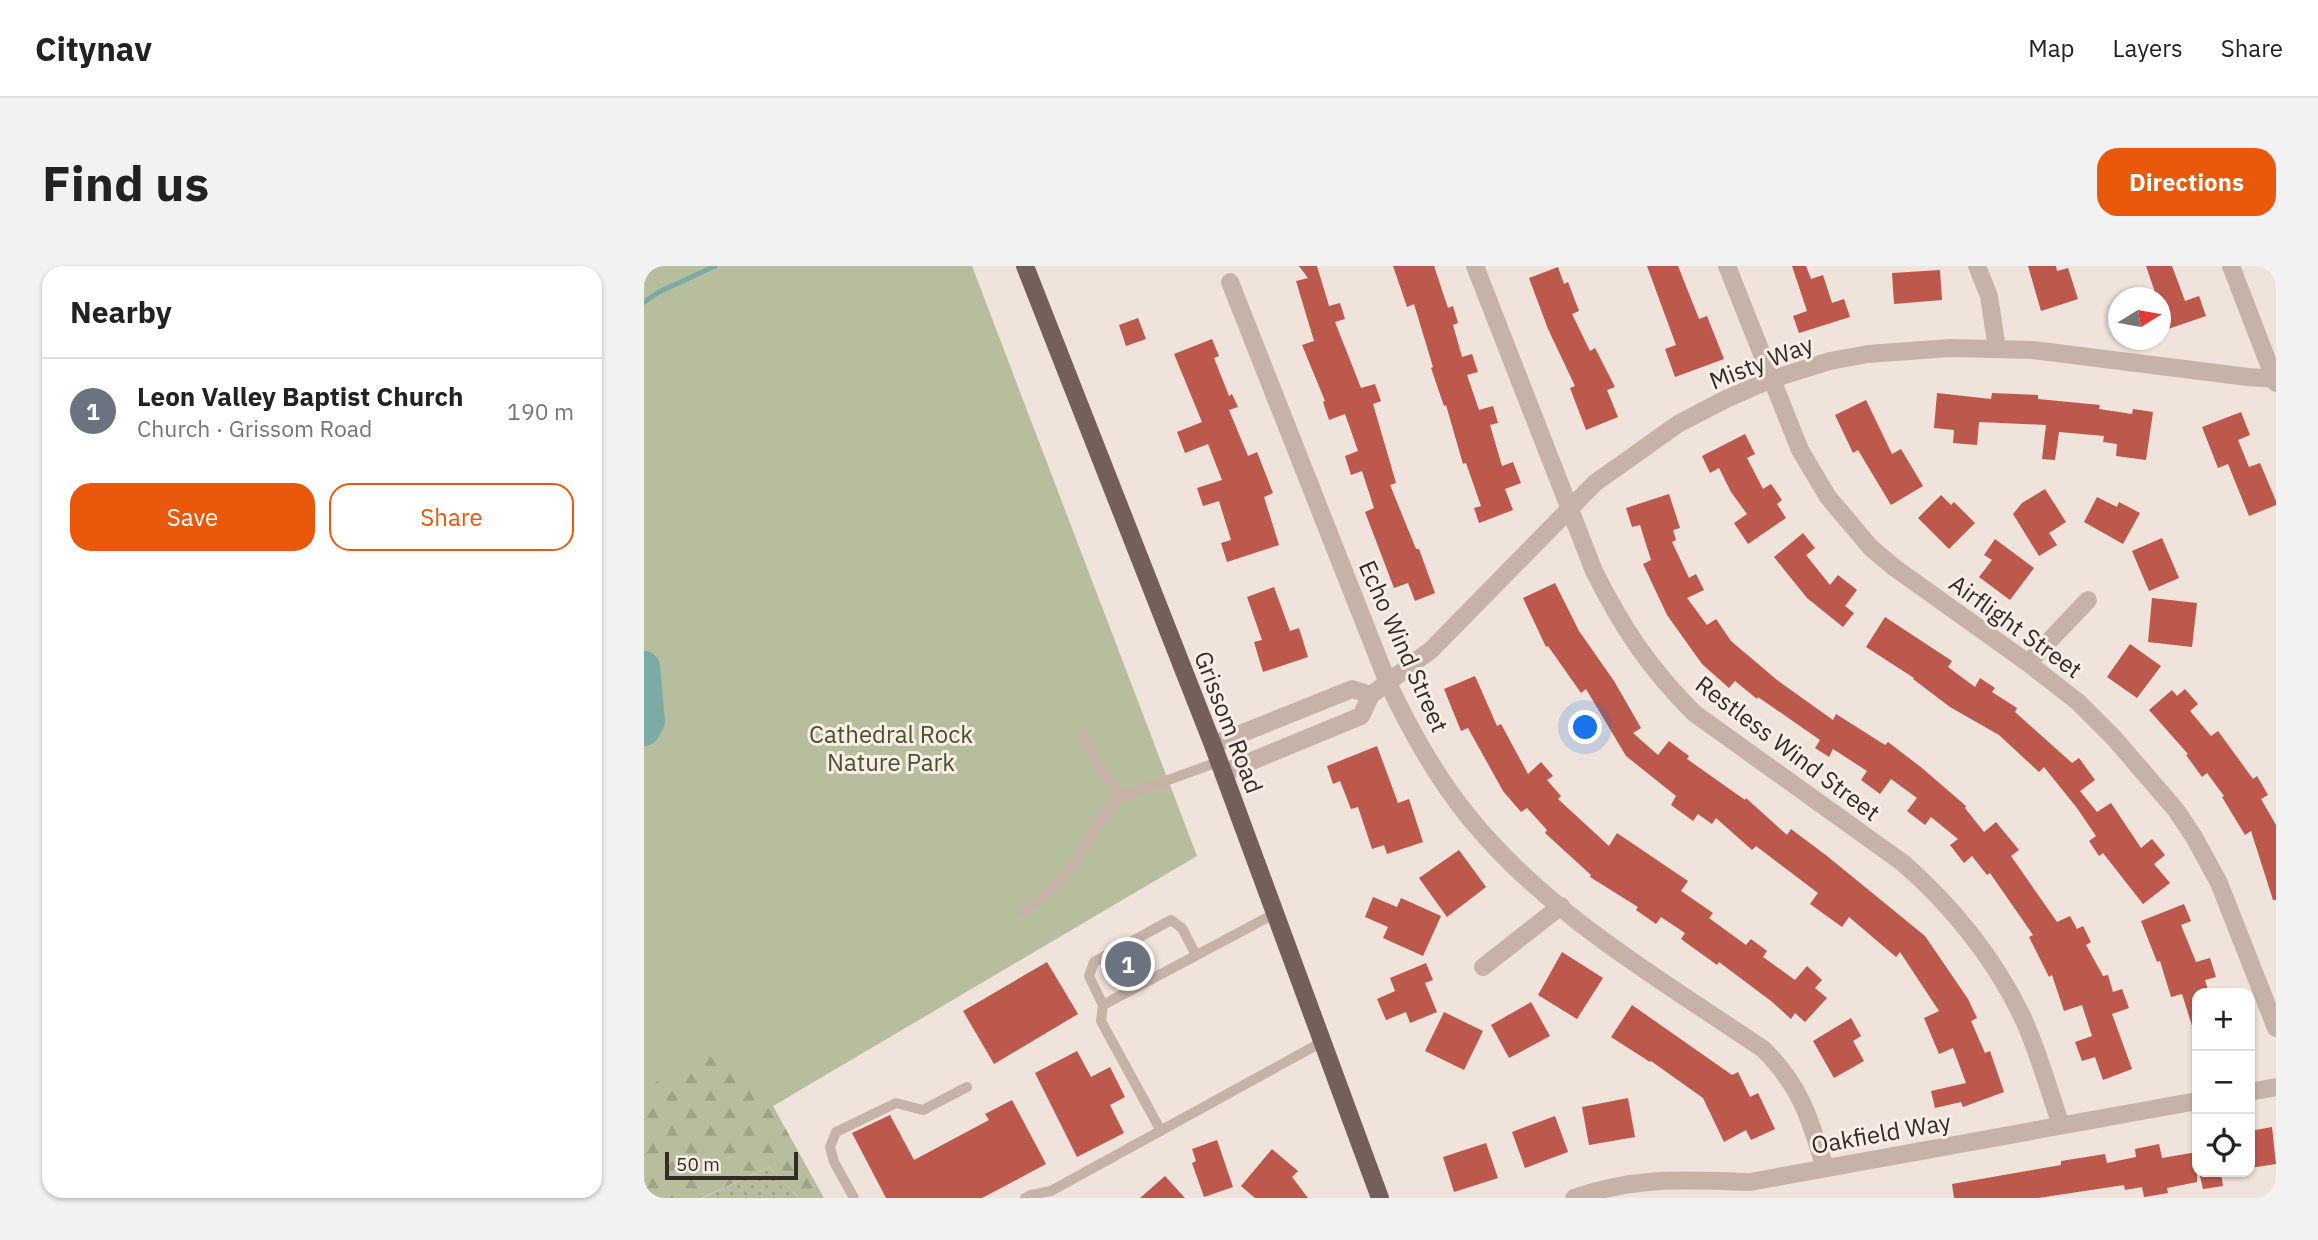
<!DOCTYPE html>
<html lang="en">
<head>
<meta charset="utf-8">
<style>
	body { margin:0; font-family:"IBM Plex Sans",sans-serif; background:#f2f2f2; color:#222 }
	.controls { position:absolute; right:21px; bottom:21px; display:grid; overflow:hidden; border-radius:14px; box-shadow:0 2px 5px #0004 }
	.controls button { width:63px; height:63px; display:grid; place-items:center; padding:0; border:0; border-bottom:2px solid #e0e0e0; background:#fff; color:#222; font:35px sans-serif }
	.compass { position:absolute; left:1464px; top:21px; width:63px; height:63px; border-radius:50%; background:#fff; box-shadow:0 2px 5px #0004; rotate:79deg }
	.scale { position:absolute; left:21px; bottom:18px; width:133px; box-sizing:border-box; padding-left:7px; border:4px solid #342a28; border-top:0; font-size:19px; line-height:24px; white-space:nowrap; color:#342a28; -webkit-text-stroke:5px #f8eee7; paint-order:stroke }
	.you { position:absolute; left:942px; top:462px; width:24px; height:24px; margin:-18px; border:5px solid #fff; border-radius:50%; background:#1a73e8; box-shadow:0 0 0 10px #1a73e833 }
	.badge { display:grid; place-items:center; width:46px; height:46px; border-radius:50%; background:#ea580c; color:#fff; font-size:23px; font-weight:700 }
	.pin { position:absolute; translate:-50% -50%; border:4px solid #fff; box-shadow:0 2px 7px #0006 }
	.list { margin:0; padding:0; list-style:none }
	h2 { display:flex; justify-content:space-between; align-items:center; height:91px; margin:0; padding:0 28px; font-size:30px }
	h2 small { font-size:23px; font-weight:400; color:#767676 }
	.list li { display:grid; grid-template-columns:46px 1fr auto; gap:21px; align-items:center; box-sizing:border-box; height:105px; padding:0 28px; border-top:2px solid #e0e0e0 }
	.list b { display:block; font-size:26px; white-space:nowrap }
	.list p { margin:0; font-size:23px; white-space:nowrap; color:#767676 }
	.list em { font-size:23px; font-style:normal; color:#767676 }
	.actions { display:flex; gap:14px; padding:21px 28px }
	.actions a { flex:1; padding:16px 0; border:2px solid #ea580c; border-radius:21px; text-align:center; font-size:24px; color:#ea580c }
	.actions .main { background:#ea580c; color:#fff }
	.icon { flex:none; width:38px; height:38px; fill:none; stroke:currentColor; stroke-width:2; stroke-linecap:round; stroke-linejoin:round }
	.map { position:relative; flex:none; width:1632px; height:932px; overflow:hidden; border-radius:21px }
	header { display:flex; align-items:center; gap:42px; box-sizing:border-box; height:98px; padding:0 35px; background:#fff; border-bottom:2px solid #e0e0e0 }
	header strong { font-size:33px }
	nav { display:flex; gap:38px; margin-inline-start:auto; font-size:24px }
	.intro { display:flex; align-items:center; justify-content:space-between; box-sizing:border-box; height:168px; padding:0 42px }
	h1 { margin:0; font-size:49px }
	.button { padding:18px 32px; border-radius:21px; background:#ea580c; color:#fff; font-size:24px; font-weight:700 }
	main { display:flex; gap:42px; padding:0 42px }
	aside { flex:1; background:#fff; border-radius:21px; box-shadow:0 2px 5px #0004 }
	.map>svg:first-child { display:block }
	.grass { fill:url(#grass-dots) }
	.forest { fill:url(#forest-firs) }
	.park { fill:#b7be9d }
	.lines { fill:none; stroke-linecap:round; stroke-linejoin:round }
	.stream { stroke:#7caba6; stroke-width:5 }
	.river { stroke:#7caba6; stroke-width:32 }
	.building { fill:#bd584c }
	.service { stroke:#c7b2a8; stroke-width:10 }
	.minor { stroke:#c7b2a8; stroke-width:18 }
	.tertiary { stroke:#c7b2a8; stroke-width:18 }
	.primary { stroke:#755f5a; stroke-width:18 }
	.labels { text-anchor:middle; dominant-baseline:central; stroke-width:6; stroke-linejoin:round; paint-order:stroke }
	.street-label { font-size:24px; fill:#342a28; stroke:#f8eee7 }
	.park-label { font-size:24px; fill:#49512d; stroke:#f8eee7 }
</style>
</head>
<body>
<header>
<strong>Citynav</strong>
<nav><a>Map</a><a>Layers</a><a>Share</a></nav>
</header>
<div class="intro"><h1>Find us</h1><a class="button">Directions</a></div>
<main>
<aside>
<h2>Nearby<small></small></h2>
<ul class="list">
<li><span class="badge" style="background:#6b7280">1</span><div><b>Leon Valley Baptist Church</b><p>Church · Grissom Road</p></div><em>190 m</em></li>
</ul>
<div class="actions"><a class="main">Save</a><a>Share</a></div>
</aside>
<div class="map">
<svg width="1632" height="932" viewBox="0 0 1632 932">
	<defs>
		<pattern id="grass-dots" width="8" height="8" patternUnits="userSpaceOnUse" patternTransform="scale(1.75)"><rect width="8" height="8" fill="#b7be9d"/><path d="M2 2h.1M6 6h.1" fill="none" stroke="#9ea387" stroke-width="1.8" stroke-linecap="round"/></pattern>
		<pattern id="forest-firs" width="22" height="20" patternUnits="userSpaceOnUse" patternTransform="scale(1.75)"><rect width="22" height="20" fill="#b7be9d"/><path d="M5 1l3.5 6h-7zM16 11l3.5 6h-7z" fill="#9ea387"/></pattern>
	</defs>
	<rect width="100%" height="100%" fill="#f0e3db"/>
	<path class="grass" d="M 125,901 L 155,932 L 58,932 Z"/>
	<path class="forest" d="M 0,526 L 162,820 L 129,840 L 180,932 L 155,932 L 125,901 L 57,932 L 0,932 Z"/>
	<path class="park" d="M 0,0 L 328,0 L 553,590 L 129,840 L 57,783 L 0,825 Z"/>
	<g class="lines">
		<path class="stream" d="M 0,36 L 15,26 L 71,0"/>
		<path class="river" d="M 0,401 L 5,455 L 0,464"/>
	</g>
	<path class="building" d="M 655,0 L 673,0 L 685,40 L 696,37 L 701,53 L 691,56 L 717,122 L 731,118 L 737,135 L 729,138 L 752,217 L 746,219 L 772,283 L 775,283 L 791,327 L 771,335 L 764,317 L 750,322 L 721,246 L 730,242 L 718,205 L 707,209 L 701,190 L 714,185 L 701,148 L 685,154 L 679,136 L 681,135 L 658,79 L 670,75 L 652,15 L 664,12 Z
		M 749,0 L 790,0 L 804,42 L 809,40 L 814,57 L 809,59 L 818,91 L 828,88 L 834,106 L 823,109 L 835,144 L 849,140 L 854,157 L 846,159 L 858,200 L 869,196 L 877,217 L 861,223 L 869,244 L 835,257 L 830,242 L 837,240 L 822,197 L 819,198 L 802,139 L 800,140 L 787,102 L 789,101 L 770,38 L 763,41 Z
		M 1003,0 L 1034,0 L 1055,53 L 1063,50 L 1080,93 L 1031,111 L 1021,83 L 1032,79 Z
		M 1148,0 L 1162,0 L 1167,13 L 1179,9 L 1188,37 L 1200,33 L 1206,51 L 1155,67 L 1149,50 L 1163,45 Z
		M 1384,0 L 1412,0 L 1413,5 L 1424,2 L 1434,33 L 1397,45 Z
		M 1502,0 L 1528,0 L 1541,35 L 1555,30 L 1562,50 L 1524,63 L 1516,43 L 1516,32 L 1513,32 Z
		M 914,1 L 920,18 L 924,16 L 935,45 L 928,48 L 946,85 L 951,82 L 971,121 L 963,124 L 974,151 L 942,164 L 926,122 L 931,120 L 904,63 L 885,12 Z
		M 1296,4 L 1298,34 L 1250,38 L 1248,7 Z
		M 494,52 L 502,73 L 482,80 L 475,59 Z
		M 568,73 L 575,90 L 570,92 L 585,130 L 588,128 L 594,141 L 585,144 L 604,190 L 613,186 L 629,227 L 620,231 L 635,279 L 583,296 L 577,277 L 587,274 L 575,235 L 559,240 L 553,222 L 578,214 L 564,178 L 541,187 L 533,166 L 558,156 L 530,88 Z
		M 1293,127 L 1347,133 L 1348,127 L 1394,129 L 1394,133 L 1456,139 L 1455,143 L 1488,148 L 1489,143 L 1509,146 L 1502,194 L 1472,190 L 1473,178 L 1459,176 L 1460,170 L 1415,166 L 1411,194 L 1398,193 L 1402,159 L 1335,156 L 1333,179 L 1309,177 L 1310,164 L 1290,162 Z
		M 1222,134 L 1248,188 L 1257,183 L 1279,220 L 1247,239 L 1214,184 L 1209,187 L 1191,149 Z
		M 1597,146 L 1606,169 L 1594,174 L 1605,201 L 1616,197 L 1632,235 L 1632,239 L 1605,250 L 1584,198 L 1574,202 L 1558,161 Z
		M 1101,168 L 1111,188 L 1103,192 L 1119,223 L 1127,218 L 1138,234 L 1133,238 L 1142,252 L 1104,278 L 1090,257 L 1103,248 L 1087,226 L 1075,202 L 1066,207 L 1058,190 Z
		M 1401,223 L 1422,256 L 1405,267 L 1413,279 L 1395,290 L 1369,248 L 1378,237 Z
		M 1025,228 L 1036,262 L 1029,264 L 1032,274 L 1028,276 L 1045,312 L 1052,308 L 1060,324 L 1043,332 L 1063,359 L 1072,353 L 1087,375 L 1133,414 L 1189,454 L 1192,448 L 1241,479 L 1244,476 L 1278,502 L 1322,540 L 1321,542 L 1340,566 L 1352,556 L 1375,584 L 1367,590 L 1413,656 L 1426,650 L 1433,663 L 1439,660 L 1447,676 L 1442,679 L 1459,710 L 1464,709 L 1469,726 L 1478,723 L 1485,742 L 1468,748 L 1488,803 L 1459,814 L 1451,791 L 1438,795 L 1431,776 L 1448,770 L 1438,739 L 1420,745 L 1408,709 L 1405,711 L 1385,671 L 1389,669 L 1346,607 L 1343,609 L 1328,590 L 1320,597 L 1306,579 L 1314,573 L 1287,551 L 1281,559 L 1263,545 L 1273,532 L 1247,513 L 1236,528 L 1217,514 L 1223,505 L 1189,483 L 1185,491 L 1171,482 L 1176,474 L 1114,431 L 1113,433 L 1091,415 L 1085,422 L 1058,398 L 1023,349 L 999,298 L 1007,294 L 996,259 L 988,261 L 982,242 Z
		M 1297,229 L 1307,239 L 1310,236 L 1331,257 L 1305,283 L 1274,252 Z
		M 1453,231 L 1473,241 L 1475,236 L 1496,247 L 1479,278 L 1440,256 Z
		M 1159,267 L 1171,282 L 1162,289 L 1186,319 L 1194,309 L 1213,324 L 1201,340 L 1210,347 L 1199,361 L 1163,332 L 1130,291 Z
		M 1518,272 L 1535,312 L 1505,325 L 1488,285 Z
		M 1351,273 L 1390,302 L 1366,334 L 1335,311 L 1348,294 L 1340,289 Z
		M 911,317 L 935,365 L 970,415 L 997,462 L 989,467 L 1014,489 L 1025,475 L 1045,490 L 1043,493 L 1101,534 L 1102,532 L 1143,569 L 1147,563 L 1183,590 L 1281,670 L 1324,733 L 1333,752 L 1327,755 L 1341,787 L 1346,785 L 1360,826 L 1319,841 L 1317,836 L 1291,842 L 1287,825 L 1322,817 L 1309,782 L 1295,788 L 1280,752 L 1295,745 L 1256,686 L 1252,691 L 1205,651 L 1198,661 L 1166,638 L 1174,627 L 1112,580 L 1108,584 L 1072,552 L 1068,558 L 1054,548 L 1049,555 L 1027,539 L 1032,530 L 982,490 L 942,423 L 937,427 L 904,380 L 902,381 L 879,332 Z
		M 630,321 L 646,365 L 655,362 L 664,391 L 619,406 L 610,376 L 618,374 L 603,331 Z
		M 1508,332 L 1553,337 L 1548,381 L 1504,376 Z
		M 1241,351 L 1308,395 L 1304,401 L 1331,421 L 1336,412 L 1351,422 L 1348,426 L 1373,442 L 1371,446 L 1428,497 L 1435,492 L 1451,514 L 1436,525 L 1453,546 L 1467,537 L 1497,582 L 1508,573 L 1521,589 L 1510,598 L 1526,617 L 1499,638 L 1459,587 L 1455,590 L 1445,575 L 1452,570 L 1433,542 L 1400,501 L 1395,506 L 1355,469 L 1306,441 L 1269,413 L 1270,412 L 1222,381 Z
		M 1486,378 L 1517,400 L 1493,432 L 1463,411 Z
		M 831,410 L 853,460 L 857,458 L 884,508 L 897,496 L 909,510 L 903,514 L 917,530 L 914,533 L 965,580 L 973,567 L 1044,615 L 1037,625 L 1069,647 L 1065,652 L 1102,679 L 1107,673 L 1123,685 L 1119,691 L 1151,714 L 1163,700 L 1178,714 L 1171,722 L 1183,732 L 1161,756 L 1151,747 L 1147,753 L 1127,735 L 1075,696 L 1073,699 L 1037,673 L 1041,667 L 1017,651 L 1012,658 L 992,644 L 994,641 L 946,611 L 947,609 L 901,567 L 903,564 L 883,542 L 877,546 L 859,525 L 824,462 L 817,465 L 800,423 Z
		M 1541,423 L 1554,438 L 1546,445 L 1567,470 L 1574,465 L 1609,513 L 1613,510 L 1624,529 L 1617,533 L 1632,559 L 1632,634 L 1629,634 L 1607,565 L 1601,569 L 1578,531 L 1580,530 L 1563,507 L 1558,511 L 1542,489 L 1544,488 L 1505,444 L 1528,424 L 1533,430 Z
		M 733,480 L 754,537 L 765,533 L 779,576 L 743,588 L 740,579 L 728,583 L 714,541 L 707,543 L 696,515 L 689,518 L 683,500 Z
		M 815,584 L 842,621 L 803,651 L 775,612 Z
		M 729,631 L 753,641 L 757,632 L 797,650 L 779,690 L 739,672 L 744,661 L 721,651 Z
		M 1540,638 L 1547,655 L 1537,659 L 1552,696 L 1566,692 L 1572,711 L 1561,714 L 1565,727 L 1553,727 L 1553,766 L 1550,766 L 1538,728 L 1527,731 L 1516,695 L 1513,696 L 1497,655 Z
		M 918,686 L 959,712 L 933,753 L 894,729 Z
		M 403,696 L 434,748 L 350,798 L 319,745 Z
		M 782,697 L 789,714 L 781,717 L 793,746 L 766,757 L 762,746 L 742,754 L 733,733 L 751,725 L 746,712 Z
		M 887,736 L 906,770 L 865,792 L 847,759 Z
		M 988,739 L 1088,809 L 1094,806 L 1106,831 L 1114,827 L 1131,863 L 1107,874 L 1102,864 L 1080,876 L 1059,832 L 1007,795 L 1006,796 L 967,771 Z
		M 800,746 L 839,765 L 820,804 L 781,785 Z
		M 1207,752 L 1217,770 L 1209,775 L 1220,795 L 1190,812 L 1169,775 Z
		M 433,785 L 447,811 L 466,801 L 481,831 L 466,839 L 480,867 L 433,891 L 391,807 Z
		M 984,832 L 991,871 L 945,879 L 938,841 Z
		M 368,834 L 402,898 L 338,932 L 242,932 L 208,867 L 246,849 L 270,894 L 345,854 L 341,848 Z
		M 911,850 L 924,886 L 881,902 L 868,866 Z
		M 1628,861 L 1632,898 L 1606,902 L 1606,865 Z
		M 573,874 L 589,921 L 560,931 L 548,897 L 552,895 L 548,883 Z
		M 842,877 L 854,912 L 810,926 L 799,891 Z
		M 1515,878 L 1518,892 L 1553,886 L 1553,916 L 1523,922 L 1524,927 L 1500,931 L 1498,921 L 1481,924 L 1480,919 L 1394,932 L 1310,932 L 1308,918 L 1417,899 L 1417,895 L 1461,888 L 1463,897 L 1492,891 L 1491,883 Z
		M 628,883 L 654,905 L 648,911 L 664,932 L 611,932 L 597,920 Z
		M 1555,906 L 1577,906 L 1579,920 L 1559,923 Z
		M 521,910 L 541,932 L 496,932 Z"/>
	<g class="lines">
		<path class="service" d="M 439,467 L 451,494 L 477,531
			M 379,646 C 397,632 414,620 427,602 C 445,578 454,549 477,531 L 574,496
			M 459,739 L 445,710 L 450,696 L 527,654 L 538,662 L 552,689
			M 517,865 L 457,755 L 459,739 L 630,648
			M 210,932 L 190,896 L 186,881 L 192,866 L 252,837 L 279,844 L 323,821
			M 381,932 L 387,929 L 407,925 L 678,776"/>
		<path class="minor" d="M 831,0 L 950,305 C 978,361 1005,402 1050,447 L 1259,597 C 1308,640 1348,689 1377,748 C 1394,783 1404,823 1417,859
			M 1083,0 L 1156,184 L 1184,231 L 1227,282 L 1251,302 L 1384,397 L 1434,436 L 1470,472 L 1532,544 L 1550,571 L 1575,617 L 1632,762
			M 1333,0 L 1345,30 L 1353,83
			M 1587,0 L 1632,117
			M 586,16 L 744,417 C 766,464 791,509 824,550 C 903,648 1016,713 1119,783 C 1157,820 1166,853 1181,902
			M 1384,397 L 1444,334
			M 839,701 L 917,640
			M 1606,826 L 1632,821
			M 930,932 C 992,910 1042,914 1106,916 L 1553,835"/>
		<path class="tertiary" d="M 569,479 L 708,423 L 727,429
			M 579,507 L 717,450 L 727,429 L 787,384 L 951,217 L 1034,158 L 1082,133 L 1128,113 L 1186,95 L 1224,88 L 1306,82 L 1389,84 L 1604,111 L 1632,113"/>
		<path class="primary" d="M 381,0 L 569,479 L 736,932"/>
	</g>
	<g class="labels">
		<g class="street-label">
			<text transform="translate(1117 96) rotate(-21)">Misty Way</text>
			<text transform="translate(1372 360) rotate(36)">Airflight Street</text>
			<text transform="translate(760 380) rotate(66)">Echo Wind Street</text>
			<text transform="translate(585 456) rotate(69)">Grissom Road</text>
			<text transform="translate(1144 482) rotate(37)">Restless Wind Street</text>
			<text transform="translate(1237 867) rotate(-10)">Oakfield Way</text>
		</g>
		<g class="park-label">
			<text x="247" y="468">Cathedral Rock<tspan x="247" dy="28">Nature Park</tspan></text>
		</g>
	</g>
</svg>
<div class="controls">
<button>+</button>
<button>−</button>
<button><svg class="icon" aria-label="locate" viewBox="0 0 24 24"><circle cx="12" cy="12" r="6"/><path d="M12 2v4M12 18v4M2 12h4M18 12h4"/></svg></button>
</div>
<svg class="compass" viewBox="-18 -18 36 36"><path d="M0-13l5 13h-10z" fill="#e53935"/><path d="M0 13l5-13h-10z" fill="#767676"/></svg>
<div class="scale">50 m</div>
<div class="you"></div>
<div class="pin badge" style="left:484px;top:698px;background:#6b7280">1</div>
</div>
</main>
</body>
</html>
